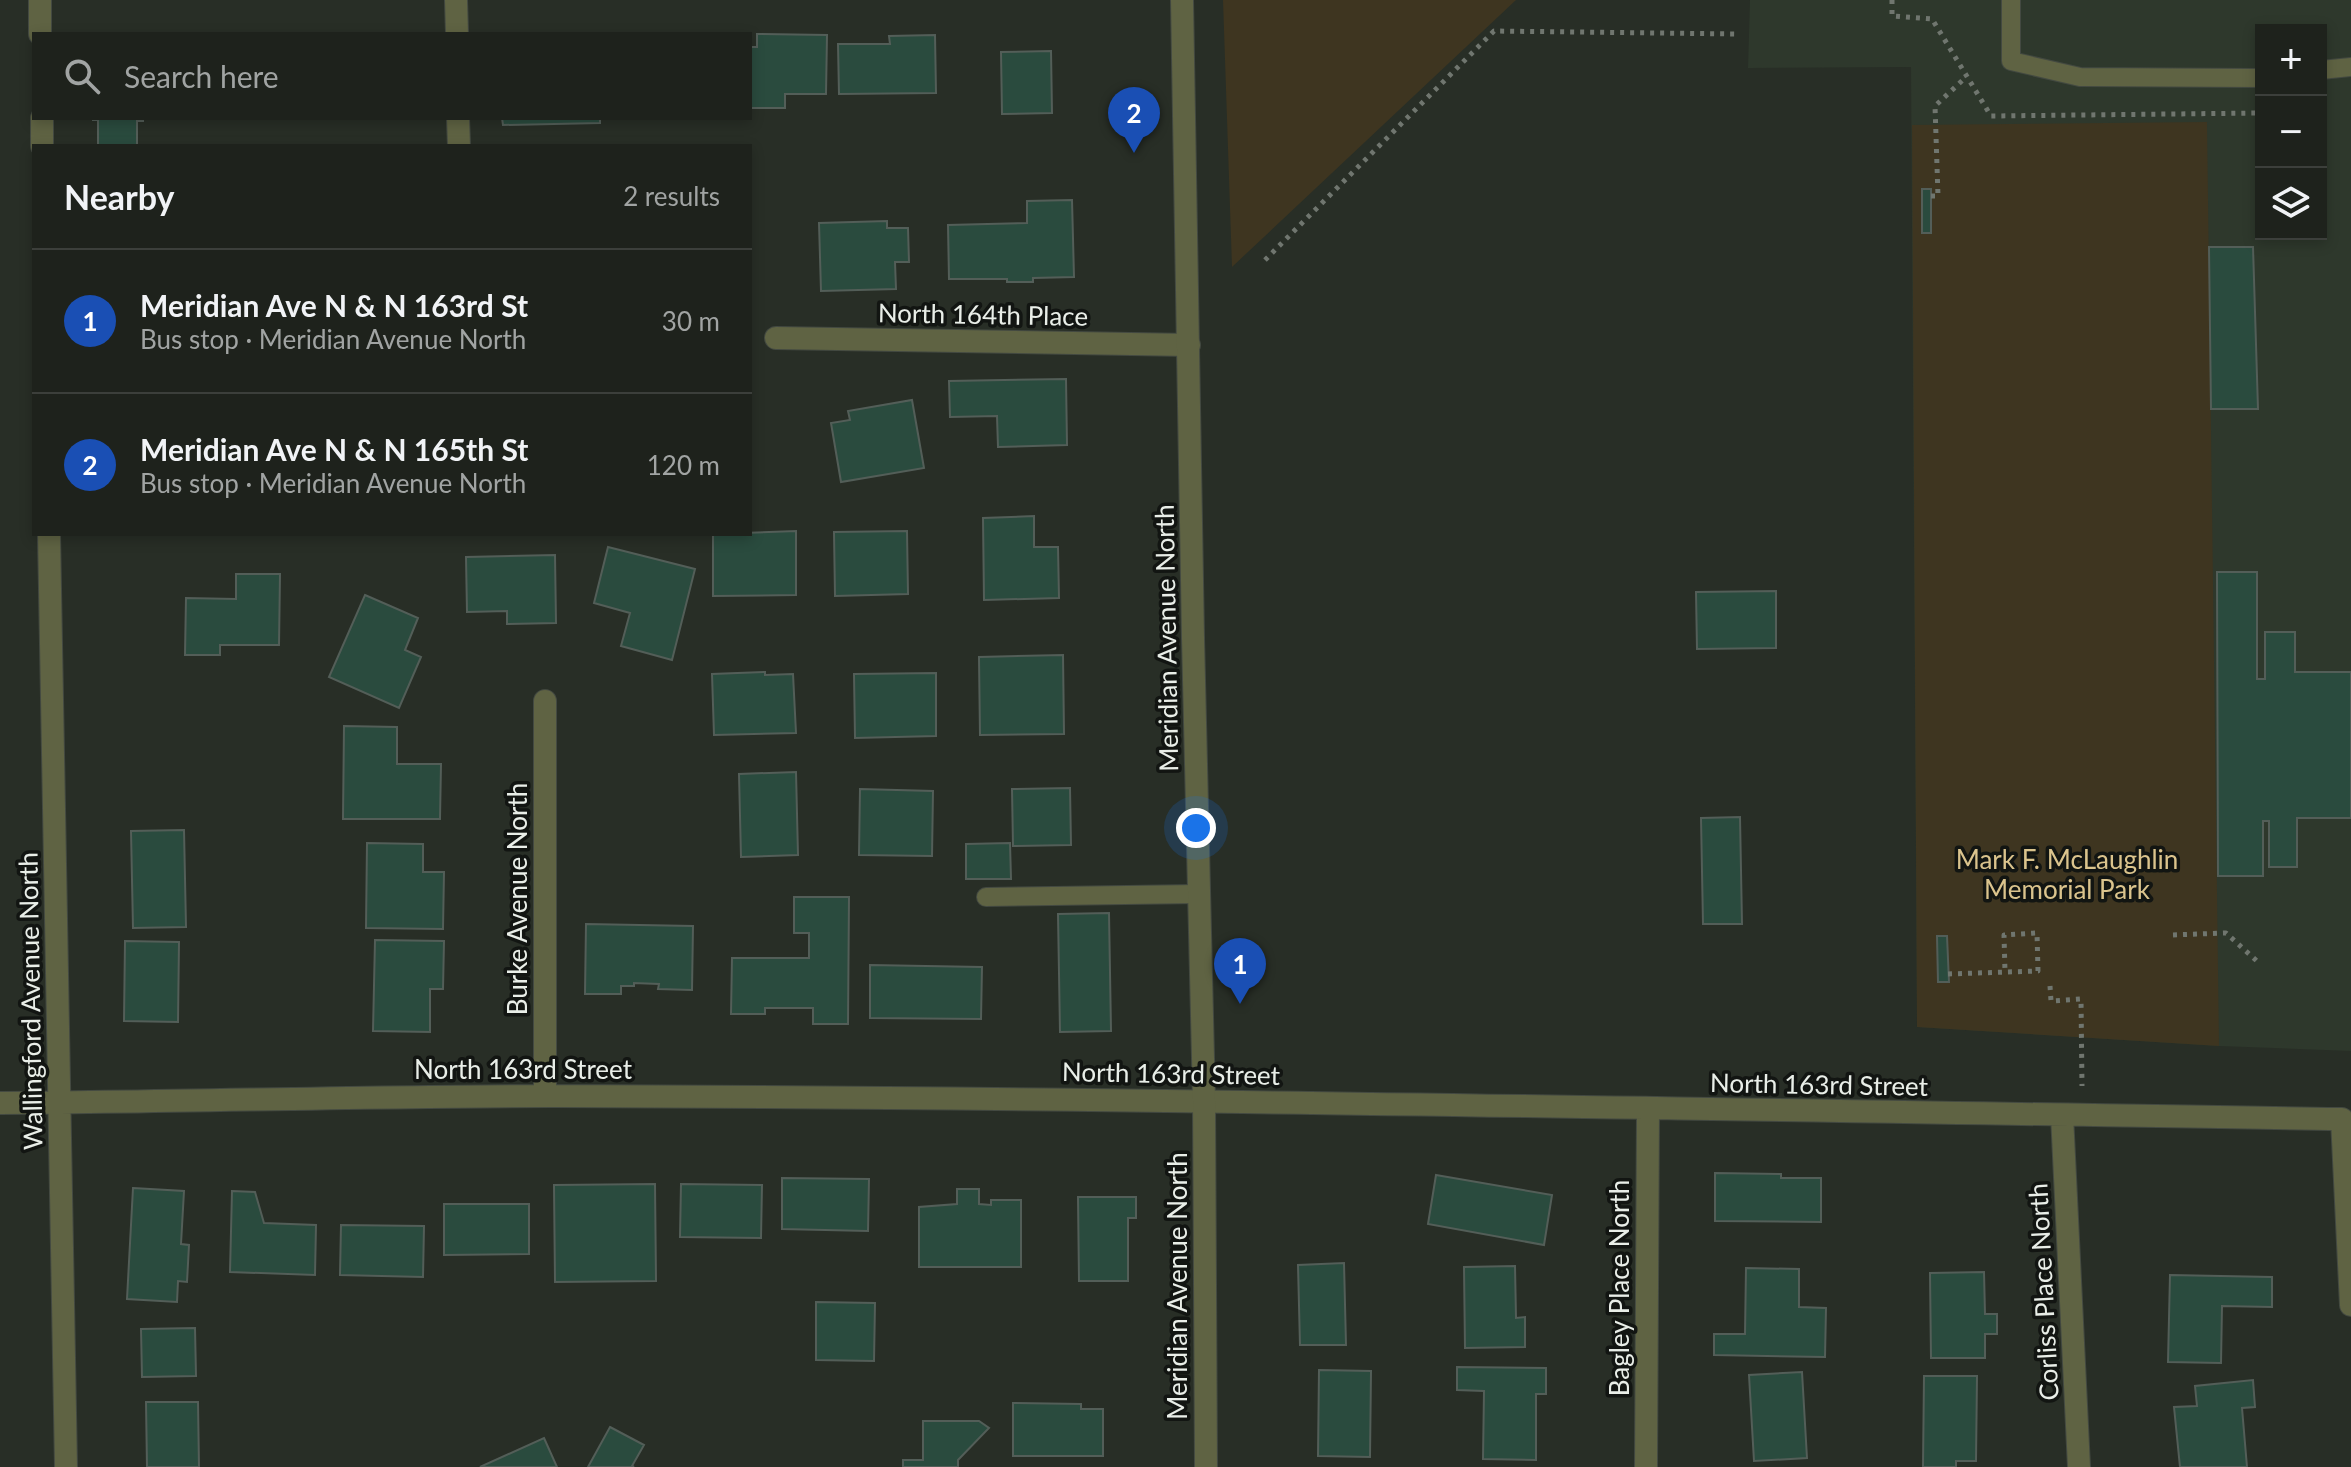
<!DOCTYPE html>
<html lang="en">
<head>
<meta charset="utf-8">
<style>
	body { margin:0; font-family:Lato,sans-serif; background:#2b2f29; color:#f1f3f6 }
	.controls { position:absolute; right:24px; top:24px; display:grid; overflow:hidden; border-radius:0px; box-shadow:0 4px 12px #0003 }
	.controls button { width:72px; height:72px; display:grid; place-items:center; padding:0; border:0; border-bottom:2px solid #3c3f3b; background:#1e221c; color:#f1f3f6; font:40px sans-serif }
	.you { position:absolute; left:1196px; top:828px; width:28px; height:28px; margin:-20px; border:6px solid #fff; border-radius:50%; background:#1a73e8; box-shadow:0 0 0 12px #1a73e833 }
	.badge { display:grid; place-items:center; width:52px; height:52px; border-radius:50%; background:#bca0f2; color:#fff; font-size:26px; font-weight:700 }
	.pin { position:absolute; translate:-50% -66px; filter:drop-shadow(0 2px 4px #0008) }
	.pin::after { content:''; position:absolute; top:42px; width:28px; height:24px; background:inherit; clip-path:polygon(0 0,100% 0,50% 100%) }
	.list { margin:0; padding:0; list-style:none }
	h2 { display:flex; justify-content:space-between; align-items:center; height:104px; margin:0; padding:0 32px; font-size:34px }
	h2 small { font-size:26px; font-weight:400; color:#a1a4a3 }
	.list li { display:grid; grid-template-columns:52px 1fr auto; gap:24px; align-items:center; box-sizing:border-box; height:144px; padding:0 32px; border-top:2px solid #3c3f3b }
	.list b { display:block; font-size:30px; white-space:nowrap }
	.list p { margin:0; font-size:26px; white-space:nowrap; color:#a1a4a3 }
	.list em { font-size:26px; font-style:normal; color:#a1a4a3 }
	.icon { flex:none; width:44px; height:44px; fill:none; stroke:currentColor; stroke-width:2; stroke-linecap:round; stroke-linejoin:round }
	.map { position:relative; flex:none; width:2351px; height:1467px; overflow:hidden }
	.search { position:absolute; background:#1e221c; box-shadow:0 4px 12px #0003; left:32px; top:32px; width:720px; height:88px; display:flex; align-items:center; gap:20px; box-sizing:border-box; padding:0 28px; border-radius:0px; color:#a1a4a3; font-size:30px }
	.panel { position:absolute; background:#1e221c; box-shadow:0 4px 12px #0003; left:32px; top:144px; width:720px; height:392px; border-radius:0px }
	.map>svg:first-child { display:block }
	.built { fill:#2e382c; fill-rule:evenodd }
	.green { fill:#3e3520 }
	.building { fill:#2a4b3e; stroke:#535e58; stroke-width:2 }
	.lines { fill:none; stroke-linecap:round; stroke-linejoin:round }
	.service-casing { stroke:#434941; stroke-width:20 }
	.minor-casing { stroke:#434941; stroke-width:24 }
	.tertiary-casing { stroke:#434941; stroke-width:24 }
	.path { stroke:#70766f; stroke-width:5; stroke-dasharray:4 6; stroke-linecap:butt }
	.service { stroke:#5f6343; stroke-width:18 }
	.minor { stroke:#5f6343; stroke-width:22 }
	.tertiary { stroke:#5f6343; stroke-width:22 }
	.labels { text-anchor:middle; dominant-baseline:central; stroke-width:7; stroke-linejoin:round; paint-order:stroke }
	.street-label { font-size:26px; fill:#e9eee8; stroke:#121512 }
	.park-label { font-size:26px; fill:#dbc48d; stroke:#121512 }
</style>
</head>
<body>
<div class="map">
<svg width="2351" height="1467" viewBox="0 0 2351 1467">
	<rect width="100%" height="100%" fill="#282e26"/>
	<path class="built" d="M 1750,0 L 2351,0 L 2351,1051 L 2219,1046 L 1917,1027 L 1911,67 L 1748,68 ZM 2261,30 L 2321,30 L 2321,234 L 2261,234 Z"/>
	<path class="green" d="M 1223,0 L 1516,0 L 1232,267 Z
		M 2207,122 L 2219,1046 L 1917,1027 L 1912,125 Z"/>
	<path class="building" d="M 757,34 L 827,35 L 826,94 L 785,94 L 785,108 L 750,108 L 750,47 L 757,47 Z
		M 935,35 L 936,93 L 839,94 L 838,44 L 890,44 L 889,36 Z
		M 1051,51 L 1052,113 L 1002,114 L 1001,52 Z
		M 93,118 L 143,118 L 143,121 L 137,121 L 137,146 L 98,146 L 98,120 L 93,120 Z
		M 502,118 L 600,118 L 600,123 L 503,125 Z
		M 1922,189 L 1931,189 L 1931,233 L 1922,233 Z
		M 1072,200 L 1074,277 L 1033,278 L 1033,282 L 1007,282 L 1007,279 L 949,279 L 948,225 L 1027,223 L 1027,201 Z
		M 887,221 L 887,228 L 908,228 L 909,262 L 895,262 L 896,289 L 821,291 L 819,223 Z
		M 2209,247 L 2253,247 L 2258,409 L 2211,409 Z
		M 1066,379 L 1067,445 L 998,447 L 997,416 L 950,417 L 949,381 Z
		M 912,400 L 924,468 L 841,482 L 831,423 L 850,420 L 848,411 Z
		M 1034,516 L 1034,547 L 1058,547 L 1059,598 L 984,600 L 983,518 Z
		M 796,531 L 796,595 L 713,596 L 713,534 Z
		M 907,531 L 908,594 L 835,596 L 834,532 Z
		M 608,547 L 695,569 L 672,660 L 621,646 L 630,613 L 594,603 Z
		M 555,555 L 556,623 L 507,624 L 507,611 L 467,612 L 466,557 Z
		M 2217,572 L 2257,572 L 2257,679 L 2265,679 L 2265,632 L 2295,632 L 2295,672 L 2351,672 L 2351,818 L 2297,818 L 2297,867 L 2269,867 L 2269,821 L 2263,821 L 2263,876 L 2218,876 Z
		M 236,574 L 280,574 L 279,645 L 220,645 L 220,655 L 185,655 L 186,598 L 236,599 Z
		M 1776,591 L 1776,648 L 1697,649 L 1696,592 Z
		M 365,595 L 418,618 L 405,650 L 421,657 L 399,708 L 329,677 Z
		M 1063,655 L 1064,734 L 980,735 L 979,657 Z
		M 765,672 L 765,675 L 793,674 L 796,733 L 714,735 L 712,674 Z
		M 936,673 L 936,736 L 855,738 L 854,674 Z
		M 344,726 L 397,727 L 397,764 L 441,764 L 440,819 L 343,819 Z
		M 796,772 L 798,855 L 741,857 L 739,774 Z
		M 1070,788 L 1071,845 L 1013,846 L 1012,789 Z
		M 860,789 L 933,791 L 932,856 L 859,855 Z
		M 1740,817 L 1742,924 L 1703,924 L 1701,818 Z
		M 184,830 L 186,927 L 133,928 L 131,831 Z
		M 367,843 L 423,844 L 423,872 L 444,872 L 443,929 L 366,928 Z
		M 1010,843 L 1011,879 L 966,879 L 966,844 Z
		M 794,897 L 849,897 L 848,1024 L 813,1024 L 813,1008 L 765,1008 L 765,1014 L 731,1014 L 732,958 L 809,958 L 809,933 L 794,933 Z
		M 1109,913 L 1111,1031 L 1060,1032 L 1058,914 Z
		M 586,924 L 693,926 L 692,990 L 658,989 L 659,984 L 634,983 L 634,986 L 621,986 L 621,994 L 585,994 Z
		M 1937,936 L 1947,936 L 1949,982 L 1938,982 Z
		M 375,940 L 444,941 L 443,989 L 430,989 L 430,1032 L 373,1031 Z
		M 125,941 L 179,942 L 178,1022 L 124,1021 Z
		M 870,965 L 982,967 L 981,1019 L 870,1018 Z
		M 1715,1173 L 1781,1174 L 1781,1178 L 1821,1178 L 1821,1222 L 1715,1221 Z
		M 1436,1175 L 1552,1195 L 1544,1245 L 1428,1224 Z
		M 782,1178 L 869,1179 L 868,1231 L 782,1229 Z
		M 655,1184 L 656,1281 L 555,1282 L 554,1185 Z
		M 681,1184 L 762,1185 L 761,1238 L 680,1237 Z
		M 133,1188 L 184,1191 L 181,1244 L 189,1245 L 187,1282 L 178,1281 L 177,1302 L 127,1299 Z
		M 957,1189 L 979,1189 L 979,1204 L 991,1205 L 991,1200 L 1021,1200 L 1021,1267 L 919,1267 L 919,1207 L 957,1204 Z
		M 232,1191 L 255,1192 L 264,1223 L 316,1225 L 315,1275 L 230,1272 Z
		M 1078,1197 L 1136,1197 L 1136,1218 L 1128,1218 L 1128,1281 L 1079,1281 Z
		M 444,1204 L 529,1204 L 529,1254 L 444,1255 Z
		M 341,1225 L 424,1226 L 423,1277 L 340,1275 Z
		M 1344,1263 L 1346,1345 L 1300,1345 L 1298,1265 Z
		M 1515,1266 L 1516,1318 L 1525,1317 L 1525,1347 L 1465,1348 L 1464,1267 Z
		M 1746,1268 L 1799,1269 L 1799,1307 L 1826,1308 L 1825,1357 L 1714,1355 L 1714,1334 L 1745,1334 Z
		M 1984,1272 L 1985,1314 L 1997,1314 L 1997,1334 L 1985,1334 L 1985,1358 L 1931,1358 L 1930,1273 Z
		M 2170,1275 L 2272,1277 L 2272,1307 L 2222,1306 L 2221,1363 L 2168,1362 Z
		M 816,1302 L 875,1303 L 874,1361 L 816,1360 Z
		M 195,1328 L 196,1376 L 142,1377 L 141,1329 Z
		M 1457,1367 L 1546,1368 L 1546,1394 L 1536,1394 L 1536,1460 L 1483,1459 L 1484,1391 L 1457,1390 Z
		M 1319,1370 L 1371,1371 L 1370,1457 L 1318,1456 Z
		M 1802,1372 L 1807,1458 L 1754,1461 L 1749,1375 Z
		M 1924,1376 L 1977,1376 L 1976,1461 L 1956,1461 L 1956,1467 L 1923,1467 Z
		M 2253,1380 L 2255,1407 L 2242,1408 L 2247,1467 L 2180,1467 L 2174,1407 L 2197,1406 L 2195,1386 Z
		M 146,1402 L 198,1402 L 199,1467 L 147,1467 Z
		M 1013,1403 L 1081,1404 L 1081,1409 L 1103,1409 L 1103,1456 L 1013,1456 Z
		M 923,1421 L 979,1421 L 989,1428 L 958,1460 L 958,1467 L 903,1467 L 903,1460 L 923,1460 Z
		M 610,1427 L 644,1445 L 632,1466 L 634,1467 L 588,1467 Z
		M 544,1438 L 557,1467 L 480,1467 Z"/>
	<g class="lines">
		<defs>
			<path id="service" d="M 2011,0 L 2011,61 L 2080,77 L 2261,78
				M 2321,70 L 2351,67
				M 986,897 L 1199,894"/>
			<path id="minor" d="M 40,0 L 40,34
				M 456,0 L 457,34
				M 42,118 L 42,146
				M 458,118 L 459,146
				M 776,338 L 1189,345
				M 49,534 L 66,1467
				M 545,701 L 545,1096
				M 0,1103 C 184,1102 369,1096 553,1096 C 1150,1098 1746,1110 2342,1119 L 2351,1305
				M 2062,1115 L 2079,1467
				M 1646,1467 L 1648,1110"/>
			<path id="tertiary" d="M 1182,0 L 1193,638 L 1204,1100 L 1206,1467"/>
		</defs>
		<use href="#service" class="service-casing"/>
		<use href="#minor" class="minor-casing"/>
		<use href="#tertiary" class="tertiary-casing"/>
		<path class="path" d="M 1892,0 L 1892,16 L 1932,19 L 1991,116 L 2261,113
			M 1931,196 L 1938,196 L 1935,106 L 1966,77
			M 1265,260 L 1494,31 L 1735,34
			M 2173,935 L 2226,933 L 2258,962
			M 1948,974 L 2038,971 L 2037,933 L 2004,935 L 2005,972
			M 2050,986 L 2051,1001 L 2081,999 L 2082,1086"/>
		<use href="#service" class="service"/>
		<use href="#minor" class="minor"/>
		<use href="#tertiary" class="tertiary"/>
	</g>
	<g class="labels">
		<g class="street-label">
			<text transform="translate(983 314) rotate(1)">North 164th Place</text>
			<text transform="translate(1166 638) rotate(-91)">Meridian Avenue North</text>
			<text transform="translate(517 899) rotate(-90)">Burke Avenue North</text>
			<text transform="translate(30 1001) rotate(-91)">Wallingford Avenue North</text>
			<text x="523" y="1069">North 163rd Street</text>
			<text transform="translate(1171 1073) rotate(1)">North 163rd Street</text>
			<text transform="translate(1819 1084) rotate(1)">North 163rd Street</text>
			<text transform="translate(1177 1286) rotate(-90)">Meridian Avenue North</text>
			<text transform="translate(1619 1288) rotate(-90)">Bagley Place North</text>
			<text transform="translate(2043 1292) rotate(-93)">Corliss Place North</text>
		</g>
		<g class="park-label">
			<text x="2067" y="859">Mark F. McLaughlin<tspan x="2067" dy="30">Memorial Park</tspan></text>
		</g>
	</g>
</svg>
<div class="controls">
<button>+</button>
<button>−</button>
<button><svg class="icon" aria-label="layers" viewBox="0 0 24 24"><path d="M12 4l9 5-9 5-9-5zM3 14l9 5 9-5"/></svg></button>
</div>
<div class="you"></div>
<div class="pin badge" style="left:1240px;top:1004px;background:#1a4fb4">1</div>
<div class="pin badge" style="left:1134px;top:153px;background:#1a4fb4">2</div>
<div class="search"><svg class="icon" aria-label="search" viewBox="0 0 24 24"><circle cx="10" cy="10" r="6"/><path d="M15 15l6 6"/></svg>Search here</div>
<section class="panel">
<h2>Nearby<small>2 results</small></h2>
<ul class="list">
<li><span class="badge" style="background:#1a4fb4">1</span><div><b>Meridian Ave N &amp; N 163rd St</b><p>Bus stop · Meridian Avenue North</p></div><em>30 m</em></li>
<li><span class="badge" style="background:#1a4fb4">2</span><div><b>Meridian Ave N &amp; N 165th St</b><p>Bus stop · Meridian Avenue North</p></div><em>120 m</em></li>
</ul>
</section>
</div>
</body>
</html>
